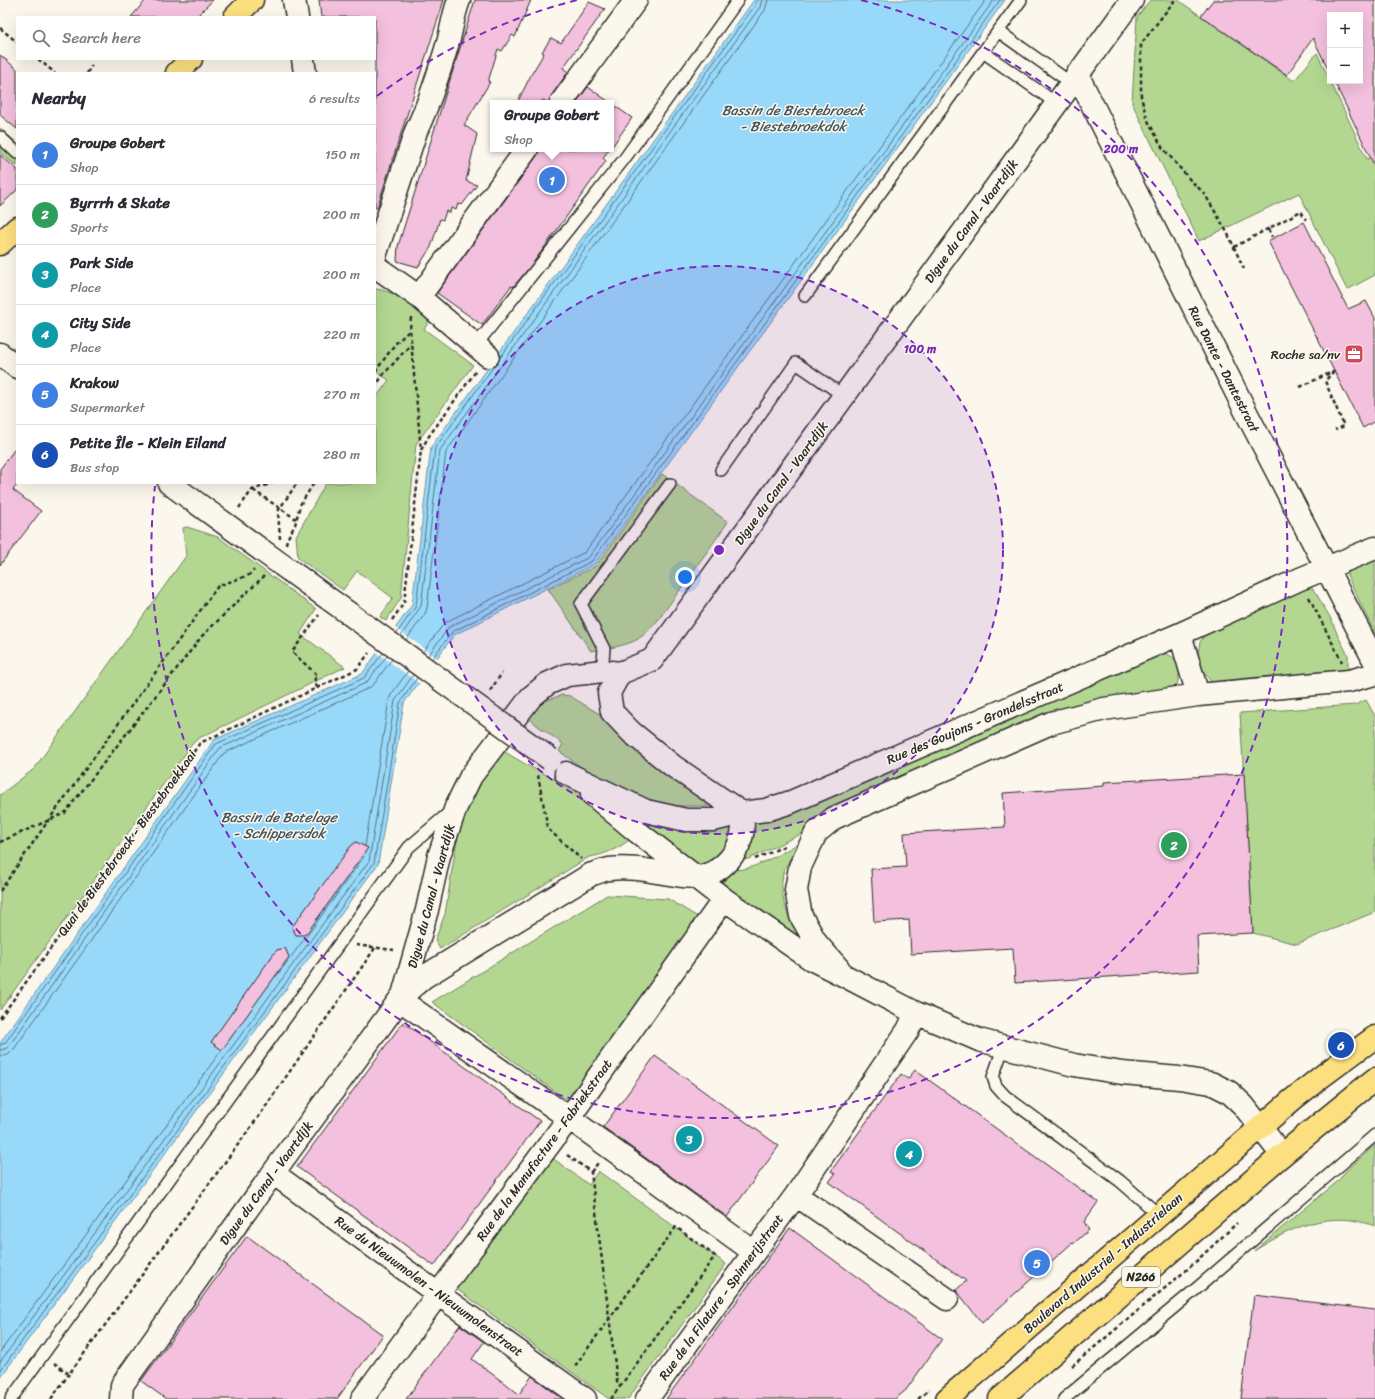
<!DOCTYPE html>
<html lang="en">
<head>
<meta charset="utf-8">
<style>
	body { margin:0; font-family:Sriracha,sans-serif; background:#f7f7f7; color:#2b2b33 }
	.controls { position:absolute; right:12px; top:12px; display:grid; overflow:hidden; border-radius:0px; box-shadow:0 4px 16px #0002 }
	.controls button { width:36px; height:36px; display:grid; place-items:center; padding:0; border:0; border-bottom:1px solid #e1e1e2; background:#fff; color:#2b2b33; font:20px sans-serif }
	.you { position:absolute; left:685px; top:577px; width:14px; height:14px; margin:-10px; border:3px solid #fff; border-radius:50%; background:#1a73e8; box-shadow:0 0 0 6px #1a73e833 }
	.badge { display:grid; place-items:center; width:26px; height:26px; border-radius:50%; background:#d1495b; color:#fff; font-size:13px; font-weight:700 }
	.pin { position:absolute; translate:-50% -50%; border:2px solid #fff; box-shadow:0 1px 4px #0006 }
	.popup { position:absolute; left:490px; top:100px; width:124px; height:52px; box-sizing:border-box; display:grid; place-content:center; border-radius:0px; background:#fff; filter:drop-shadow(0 1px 3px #0005); font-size:13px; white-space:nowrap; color:#7c7c81 }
	.popup b { font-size:15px; color:#2b2b33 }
	.popup::after { content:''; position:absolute; left:50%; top:100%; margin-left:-8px; border:8px solid transparent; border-top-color:#fff }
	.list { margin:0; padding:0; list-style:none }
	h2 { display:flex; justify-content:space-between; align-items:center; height:52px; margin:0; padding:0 16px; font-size:17px }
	h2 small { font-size:13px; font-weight:400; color:#7c7c81 }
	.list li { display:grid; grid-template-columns:26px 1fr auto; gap:12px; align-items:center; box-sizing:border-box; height:60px; padding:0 16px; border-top:1px solid #e1e1e2 }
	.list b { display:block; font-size:15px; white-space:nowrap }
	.list p { margin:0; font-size:13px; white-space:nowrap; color:#7c7c81 }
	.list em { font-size:13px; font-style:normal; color:#7c7c81 }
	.icon { flex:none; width:22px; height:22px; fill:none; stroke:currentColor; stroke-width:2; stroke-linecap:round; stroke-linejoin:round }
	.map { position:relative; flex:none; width:1375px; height:1399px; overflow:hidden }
	.search { position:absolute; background:#fff; box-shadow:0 4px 16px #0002; left:16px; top:16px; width:360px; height:44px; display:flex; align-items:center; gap:10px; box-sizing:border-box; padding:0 14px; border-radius:0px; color:#7c7c81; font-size:15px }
	.panel { position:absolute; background:#fff; box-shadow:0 4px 16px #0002; left:16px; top:72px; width:360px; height:412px; border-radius:0px }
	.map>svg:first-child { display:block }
	.green { fill:#b3d791; stroke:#6f815e }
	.water { fill:#98d9fa; stroke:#6c93a7 }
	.pier { fill:#fbf7ec }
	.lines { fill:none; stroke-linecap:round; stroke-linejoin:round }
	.shore { stroke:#57717e; stroke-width:1 }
	.building { fill:#f3c0dd; stroke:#2b2b2b }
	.lane-casing { stroke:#2b2b2b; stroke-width:14 }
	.street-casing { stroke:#2b2b2b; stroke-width:25 }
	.primary-casing { stroke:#2b2b2b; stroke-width:25 }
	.path { stroke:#2b2b2b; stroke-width:2.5; stroke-dasharray:4 3; stroke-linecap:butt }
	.lane { stroke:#fbf7ec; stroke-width:11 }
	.street { stroke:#fbf7ec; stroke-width:22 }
	.primary { stroke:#fce080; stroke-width:22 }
	.street-bridge-casing { stroke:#2b2b2b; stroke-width:25; stroke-linecap:butt }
	.street-bridge { stroke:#fbf7ec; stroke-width:22 }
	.ring { fill:none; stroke:#7b2cbf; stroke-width:2; stroke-dasharray:7 5 }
	.labels { text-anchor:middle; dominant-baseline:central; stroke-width:3; stroke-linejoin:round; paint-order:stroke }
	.shield { fill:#fbf7ec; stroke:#696865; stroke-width:1 }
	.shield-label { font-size:12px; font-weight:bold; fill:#2b2b2b }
	.street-label { font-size:13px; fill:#2b2b2b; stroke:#fbf7ec }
	.poi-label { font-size:13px; fill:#2b2b2b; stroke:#fbf7ec; text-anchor:end }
	.water-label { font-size:14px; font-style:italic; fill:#46565f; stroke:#fbf7ec }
	.centre { fill:#7b2cbf; stroke:#fbf7ec; stroke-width:2 }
	.ring-label { font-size:12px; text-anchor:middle; font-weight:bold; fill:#7b2cbf; stroke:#fbf7ec; stroke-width:3; stroke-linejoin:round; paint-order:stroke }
</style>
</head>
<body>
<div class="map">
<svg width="1375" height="1399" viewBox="0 0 1375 1399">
	<rect width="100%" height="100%" fill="#fbf7ec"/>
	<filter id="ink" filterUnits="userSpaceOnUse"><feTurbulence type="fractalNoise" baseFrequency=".025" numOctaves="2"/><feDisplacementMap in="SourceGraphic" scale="8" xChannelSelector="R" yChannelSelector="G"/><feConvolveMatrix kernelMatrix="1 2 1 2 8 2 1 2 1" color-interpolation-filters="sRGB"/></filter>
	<g filter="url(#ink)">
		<path class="green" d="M 1150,0 L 1178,0 L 1294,81 L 1317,53 L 1367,159 L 1375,156 L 1375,275 L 1347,290 L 1299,193 L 1199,241 L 1132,103 L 1137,17 Z
			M 0,128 L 17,143 L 17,166 L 0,153 Z
			M 375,289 C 396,290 414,309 430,320 L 424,329 L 473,365 L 416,444 L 401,598 L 386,621 L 380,617 L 393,598 L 357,571 L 343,590 L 298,558 L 296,536 L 326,483 L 375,483 L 375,399 L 389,380 L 375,371 Z
			M 662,474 L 728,522 L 659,619 C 652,626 646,634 638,639 C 626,646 605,649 591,651 L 548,589 L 596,566 Z
			M 187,527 L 218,537 L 316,609 L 300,634 L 345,667 L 199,738 L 193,743 L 0,1010 L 0,795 L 34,769 L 186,556 L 183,528 Z
			M 1375,554 L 1375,634 L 1347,575 L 1347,570 Z
			M 1306,586 L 1312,588 L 1317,595 L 1331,619 L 1338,636 L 1348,655 L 1348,669 L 1336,675 L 1237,687 L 1212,683 L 1204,672 L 1197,658 L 1200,642 L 1211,626 Z
			M 1161,652 C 1181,657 1182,671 1176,688 L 1115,701 L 813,821 L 808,826 L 804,834 L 801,834 L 751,858 L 739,862 L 750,824 L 762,821 Z
			M 562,695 L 570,696 L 611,721 L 710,800 L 712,806 L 676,806 L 644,801 L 598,780 L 559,751 L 563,744 L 538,726 L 523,713 L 538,703 Z
			M 1366,700 L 1375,716 L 1375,912 L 1297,944 L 1253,933 L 1240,713 L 1355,705 Z
			M 498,748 L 527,765 L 570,787 L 603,808 L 632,838 C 619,848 605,855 589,857 L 440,949 L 435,940 L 445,914 L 458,833 L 472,788 Z
			M 643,819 L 658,827 L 678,830 L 729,827 L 732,829 L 731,839 L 718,858 L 708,862 L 696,865 L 641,821 Z
			M 799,843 C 796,849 784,868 783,873 C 778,900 791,927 808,946 L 721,885 L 734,869 C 747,874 787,850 799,843 Z
			M 607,895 L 668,899 L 701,919 L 568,1101 L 432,1002 Z
			M 1375,1145 L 1375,1226 C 1329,1209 1292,1227 1254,1251 L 1338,1181 L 1345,1172 Z
			M 551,1157 L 589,1185 L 598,1171 L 726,1264 L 628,1399 L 609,1399 L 451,1285 Z"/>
		<path class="water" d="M 754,0 L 1005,0 L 595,564 L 454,635 L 404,703 L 378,864 L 0,1378 L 0,1043 L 214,740 L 362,674 L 412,605 L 431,447 Z"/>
		<path class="pier" d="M 394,627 L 439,659 L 420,684 L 376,652 Z"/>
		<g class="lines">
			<path class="shore" d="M 500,358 L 756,4 L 757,0
				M 397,633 L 416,606 L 435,448 L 494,366
				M 401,636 L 421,606 L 440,450 L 760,7 L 762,0
				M 406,640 L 425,614 L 427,608 L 446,452 L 765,10 L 768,0
				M 423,652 L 442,626 L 446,622 L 585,552 L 986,0
				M 428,656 L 449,627 L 589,557 L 994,0
				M 432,659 L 452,632 L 592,561 L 1000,0
				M 365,846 L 389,700 L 391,695 L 408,671
				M 309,933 L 363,858 L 364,856
				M 276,977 L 308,934
				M 0,1045 L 5,1043 L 216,744 L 364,678 L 383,653
				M 0,1050 L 5,1049 L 9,1046 L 220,748 L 366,683 L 387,656
				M 0,1056 L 8,1055 L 14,1049 L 224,753 L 369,688 L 374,684 L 392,659
				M 0,1352 L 221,1051
				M 0,1362 L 369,861 L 395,701 L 413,675
				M 0,1371 L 374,863 L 400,703 L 417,678"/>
		</g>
		<path class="building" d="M 146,0 L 213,0 L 196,17 L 131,17 Z
			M 319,0 L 444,0 L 377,208 L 375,208 L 375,17 L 321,17 Z
			M 475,0 L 531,0 L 515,37 L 512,35 L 502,51 L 498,49 L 488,82 L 490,82 L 464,125 L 477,134 L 466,181 L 477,185 L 462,205 L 458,204 L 456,210 L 451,208 L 450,213 L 446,211 L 443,220 L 440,219 L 431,247 L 418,267 L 397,261 L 398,246 Z
			M 1213,0 L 1375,0 L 1375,167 L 1334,81 L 1360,81 L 1360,15 L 1330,15 L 1330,73 L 1313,38 L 1287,75 L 1201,16 Z
			M 589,2 L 605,9 L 563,68 L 568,72 L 551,96 L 549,103 L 543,100 L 540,103 L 517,103 L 531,75 L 544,53 L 542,52 L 551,38 L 561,43 Z
			M 0,55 L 17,69 L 17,129 L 0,115 Z
			M 588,87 L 632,118 L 611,148 L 611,103 L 576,103 Z
			M 539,149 L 609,149 L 603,158 L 606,161 L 534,262 L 513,287 L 511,286 L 482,325 L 437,293 L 537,156 Z
			M 0,155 L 17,169 L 17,190 L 0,206 Z
			M 1304,222 L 1348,309 L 1366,301 L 1375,318 L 1375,421 L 1363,428 L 1268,241 Z
			M 17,446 L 17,485 L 13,490 L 41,511 L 0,565 L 0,469 Z
			M 1244,774 L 1253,933 L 1197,936 L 1199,971 L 1015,983 L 1013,948 L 911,954 L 909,920 L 874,922 L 871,869 L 906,867 L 904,833 L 1005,827 L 1003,793 L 1104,786 L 1104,782 Z
			M 356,842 L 368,848 L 307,933 L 304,935 L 296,935 L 292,927 L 351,846 Z
			M 285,948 L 289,957 L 222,1050 L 211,1042 L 275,952 L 277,950 Z
			M 403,1022 L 540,1121 L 434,1266 L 297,1167 Z
			M 655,1056 L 779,1146 L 727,1217 L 603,1127 Z
			M 915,1070 L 1098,1202 L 1084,1222 L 1089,1230 L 1073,1244 L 1072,1243 L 982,1323 L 956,1290 L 966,1281 L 829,1182 L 835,1174 L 831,1171 L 901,1074 L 908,1079 Z
			M 790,1228 L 942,1339 L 906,1390 L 895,1399 L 666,1399 Z
			M 247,1236 L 383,1335 L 337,1399 L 166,1399 L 141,1381 Z
			M 1254,1295 L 1375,1310 L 1375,1399 L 1241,1399 Z
			M 460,1325 L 484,1342 L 472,1359 L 519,1394 L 532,1376 L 563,1399 L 406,1399 Z"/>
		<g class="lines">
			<defs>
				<path id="lane" d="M 998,31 L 1071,83
					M 983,52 L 1056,103
					M 0,137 L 17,153
					M 805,296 L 1021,0
					M 476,345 L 625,158 L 738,0
					M 721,470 L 796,363 L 844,396
					M 602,671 L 604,649 L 581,604 L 670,484
					M 1003,1048 L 993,1077 L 996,1086 L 1005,1096 L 1120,1181 L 1159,1215
					M 11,1399 L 409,847 L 451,811
					M 1064,1399 L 1196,1289 L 1375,1135"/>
				<path id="street" d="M 294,0 L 297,17
					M 303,59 L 305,73
					M 1077,74 L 1246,412 L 1375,662
					M 561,103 L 636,0
					M 375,256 L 416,131 C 430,102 440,70 449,39 C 452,26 454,13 459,0
					M 375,266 L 419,297 L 488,356
					M 419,297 L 527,149
					M 0,354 L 17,367
					M 169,483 L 282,565
					M 1180,634 L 1198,695
					M 620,673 L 609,693 L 612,712 L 631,732 L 673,766 L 742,813
					M 566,773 L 646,811 L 686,820 L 713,820 L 742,813 L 766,810 L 791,802 L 1180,634 L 1300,579 L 1375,548
					M 592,794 L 635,830 L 724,899 L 811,959 L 843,975 L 916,1013 L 979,1040 L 1074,1065 L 1122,1073 L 1179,1078 L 1211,1083 L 1229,1092 L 1243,1105 L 1282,1155
					M 839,969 L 817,944 L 801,916 L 796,890 L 800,867 L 816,833 L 834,818 L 1051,723 L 1104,709 L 1198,695 L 1349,681 L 1375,674
					M 403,995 L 424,977 L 592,874 C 597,873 603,870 609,869 C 638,865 667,876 695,877 C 716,877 736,857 741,838 C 744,830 743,821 742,813
					M 400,1000 L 569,1118 L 754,1252
					M 273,1173 L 438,1294 L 585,1399
					M 796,1195 L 947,1299
					M 121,1399 L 122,1385 L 273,1173 L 403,995 L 427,910 L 439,856 L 456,807 L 471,776 L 531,697 L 547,684 L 567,675 L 586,673 L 602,671 L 620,673 L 652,660 L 1132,0
					M 362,1399 L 438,1294 L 569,1118 L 724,899
					M 647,1399 L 796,1195 L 908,1030 L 916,1013"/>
				<path id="primary" d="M 235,17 L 252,0
					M 177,73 L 191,59
					M 0,244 L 17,228
					M 947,1399 L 1292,1100 L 1321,1077 L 1375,1037
					M 1000,1399 L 1282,1155 L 1375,1079"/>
			</defs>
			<use href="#lane" class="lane-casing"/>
			<use href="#street" class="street-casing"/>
			<use href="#primary" class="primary-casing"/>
			<path class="path" d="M 1175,0 L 1141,44 L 1141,97 L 1147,119 L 1162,147 L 1191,181 L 1204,193 L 1227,232 L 1244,269
				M 0,28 L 17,42
				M 38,59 L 55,73
				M 87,73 L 92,65
				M 1268,229 L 1272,237
				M 1234,247 L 1301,211 L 1306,220
				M 411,317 L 410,330 L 421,450
				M 1334,371 L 1325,381 L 1344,426 L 1335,430
				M 375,372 L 395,344 L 410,330
				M 1300,387 L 1332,372
				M 375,388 L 382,376 L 411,344
				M 253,490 L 296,519
				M 239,508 L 252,490 L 273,483
				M 280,539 L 278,511 L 297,483
				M 286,544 L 287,539 L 295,525 L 300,505 L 314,483
				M 1309,597 L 1342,662
				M 392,620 L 404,603 L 421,450 L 429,436 L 476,371
				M 317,687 L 314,681 L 317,675 L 292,652 L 319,615
				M 490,691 L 502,673
				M 538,775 L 548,829 L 581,859
				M 0,842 L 65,813 L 202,636 L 264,576
				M 755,859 L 787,845
				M 0,891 L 48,821 L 218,586 L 249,575 L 254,570
				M 356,945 L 394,950
				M 0,1018 L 200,743 L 357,669 L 369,653
				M 567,1155 L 591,1172 L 617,1381 L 621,1385 L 611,1399
				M 591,1172 L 598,1163
				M 54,1363 L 69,1374 L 259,1116 L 375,948
				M 575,1366 L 676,1227 L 715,1256 L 621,1385
				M 1072,1366 L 1190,1267 L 1237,1223
				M 51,1399 L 69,1374
				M 918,1399 L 929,1390"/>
			<use href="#lane" class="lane"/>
			<use href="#street" class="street"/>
			<use href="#primary" class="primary"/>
			<defs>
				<path id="street-bridge" d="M 282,565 L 550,759"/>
			</defs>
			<use href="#street-bridge" class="street-bridge-casing"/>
			<use href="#street-bridge" class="street-bridge"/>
		</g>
	</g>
	<circle cx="719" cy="550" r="284" fill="#7b2cbf" fill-opacity=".12"/>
	<g class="ring">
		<circle cx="719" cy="550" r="284"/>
		<path d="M377 96A568 568 0 0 1 577 0M861 0A568 568 0 1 1 155 486"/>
	</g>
	<defs>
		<symbol id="office-square" viewBox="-11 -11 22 22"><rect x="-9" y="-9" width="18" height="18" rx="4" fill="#d1495b" stroke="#fbf7ec"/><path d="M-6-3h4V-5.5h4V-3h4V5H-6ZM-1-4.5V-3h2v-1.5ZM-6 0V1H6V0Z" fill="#fff"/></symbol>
	</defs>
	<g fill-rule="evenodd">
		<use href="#office-square" x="1343" y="343" width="22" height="22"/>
	</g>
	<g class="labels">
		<rect class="shield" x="1122" y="1267" width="38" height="20" rx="3"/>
		<g class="shield-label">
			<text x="1141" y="1277">N266</text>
		</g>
		<g class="street-label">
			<text transform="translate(971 221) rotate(-54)">Digue du Canal - Vaartdijk</text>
			<text transform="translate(1224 369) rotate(63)">Rue Dante - Dantestraat</text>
			<text transform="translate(781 483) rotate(-54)">Digue du Canal - Vaartdijk</text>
			<text transform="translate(975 723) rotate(-23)">Rue des Goujons - Grondelsstraat</text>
			<text transform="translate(127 843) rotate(-54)">Quai de Biestebroeck - Biestebroekkaai</text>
			<text transform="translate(431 896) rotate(-75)">Digue du Canal - Vaartdijk</text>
			<text transform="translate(544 1150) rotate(-54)">Rue de la Manufacture - Fabriekstraat</text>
			<text transform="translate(266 1183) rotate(-54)">Digue du Canal - Vaartdijk</text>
			<text transform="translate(1103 1263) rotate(-41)">Boulevard Industriel - Industrielaan</text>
			<text transform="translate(429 1286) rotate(36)">Rue du Nieuwmolen - Nieuwmolenstraat</text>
			<text transform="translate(721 1297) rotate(-54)">Rue de la Filature - Spinnerijstraat</text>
		</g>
		<g class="poi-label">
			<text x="1340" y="354">Roche sa/nv</text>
		</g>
		<g class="water-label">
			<text x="793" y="110">Bassin de Biestebroeck<tspan x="793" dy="16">- Biestebroekdok</tspan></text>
			<text x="279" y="817">Bassin de Batelage<tspan x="279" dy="16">- Schippersdok</tspan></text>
		</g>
	</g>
	<circle cx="719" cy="550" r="6" class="centre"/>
	<g class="ring-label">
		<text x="1121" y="153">200 m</text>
		<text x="920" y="353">100 m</text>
	</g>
</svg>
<div class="controls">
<button>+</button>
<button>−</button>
</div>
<div class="you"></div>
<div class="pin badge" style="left:552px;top:180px;background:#3f7fe0">1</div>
<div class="popup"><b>Groupe Gobert</b>Shop</div>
<div class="pin badge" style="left:1174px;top:845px;background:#2e9e5b">2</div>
<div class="pin badge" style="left:689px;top:1139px;background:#0f9aa8">3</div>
<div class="pin badge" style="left:909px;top:1154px;background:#0f9aa8">4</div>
<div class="pin badge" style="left:1037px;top:1263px;background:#3f7fe0">5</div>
<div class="pin badge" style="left:1341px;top:1045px;background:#1a4fb4">6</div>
<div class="search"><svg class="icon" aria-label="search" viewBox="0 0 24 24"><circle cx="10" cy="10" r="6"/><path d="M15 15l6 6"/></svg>Search here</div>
<section class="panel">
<h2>Nearby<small>6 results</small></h2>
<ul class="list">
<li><span class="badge" style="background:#3f7fe0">1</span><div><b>Groupe Gobert</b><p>Shop</p></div><em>150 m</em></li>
<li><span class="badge" style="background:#2e9e5b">2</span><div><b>Byrrrh &amp; Skate</b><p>Sports</p></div><em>200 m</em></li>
<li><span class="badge" style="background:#0f9aa8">3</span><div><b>Park Side</b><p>Place</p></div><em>200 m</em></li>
<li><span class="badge" style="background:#0f9aa8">4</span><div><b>City Side</b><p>Place</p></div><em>220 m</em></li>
<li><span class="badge" style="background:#3f7fe0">5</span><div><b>Krakow</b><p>Supermarket</p></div><em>270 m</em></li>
<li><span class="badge" style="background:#1a4fb4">6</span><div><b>Petite Île - Klein Eiland</b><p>Bus stop</p></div><em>280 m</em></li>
</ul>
</section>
</div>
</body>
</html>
